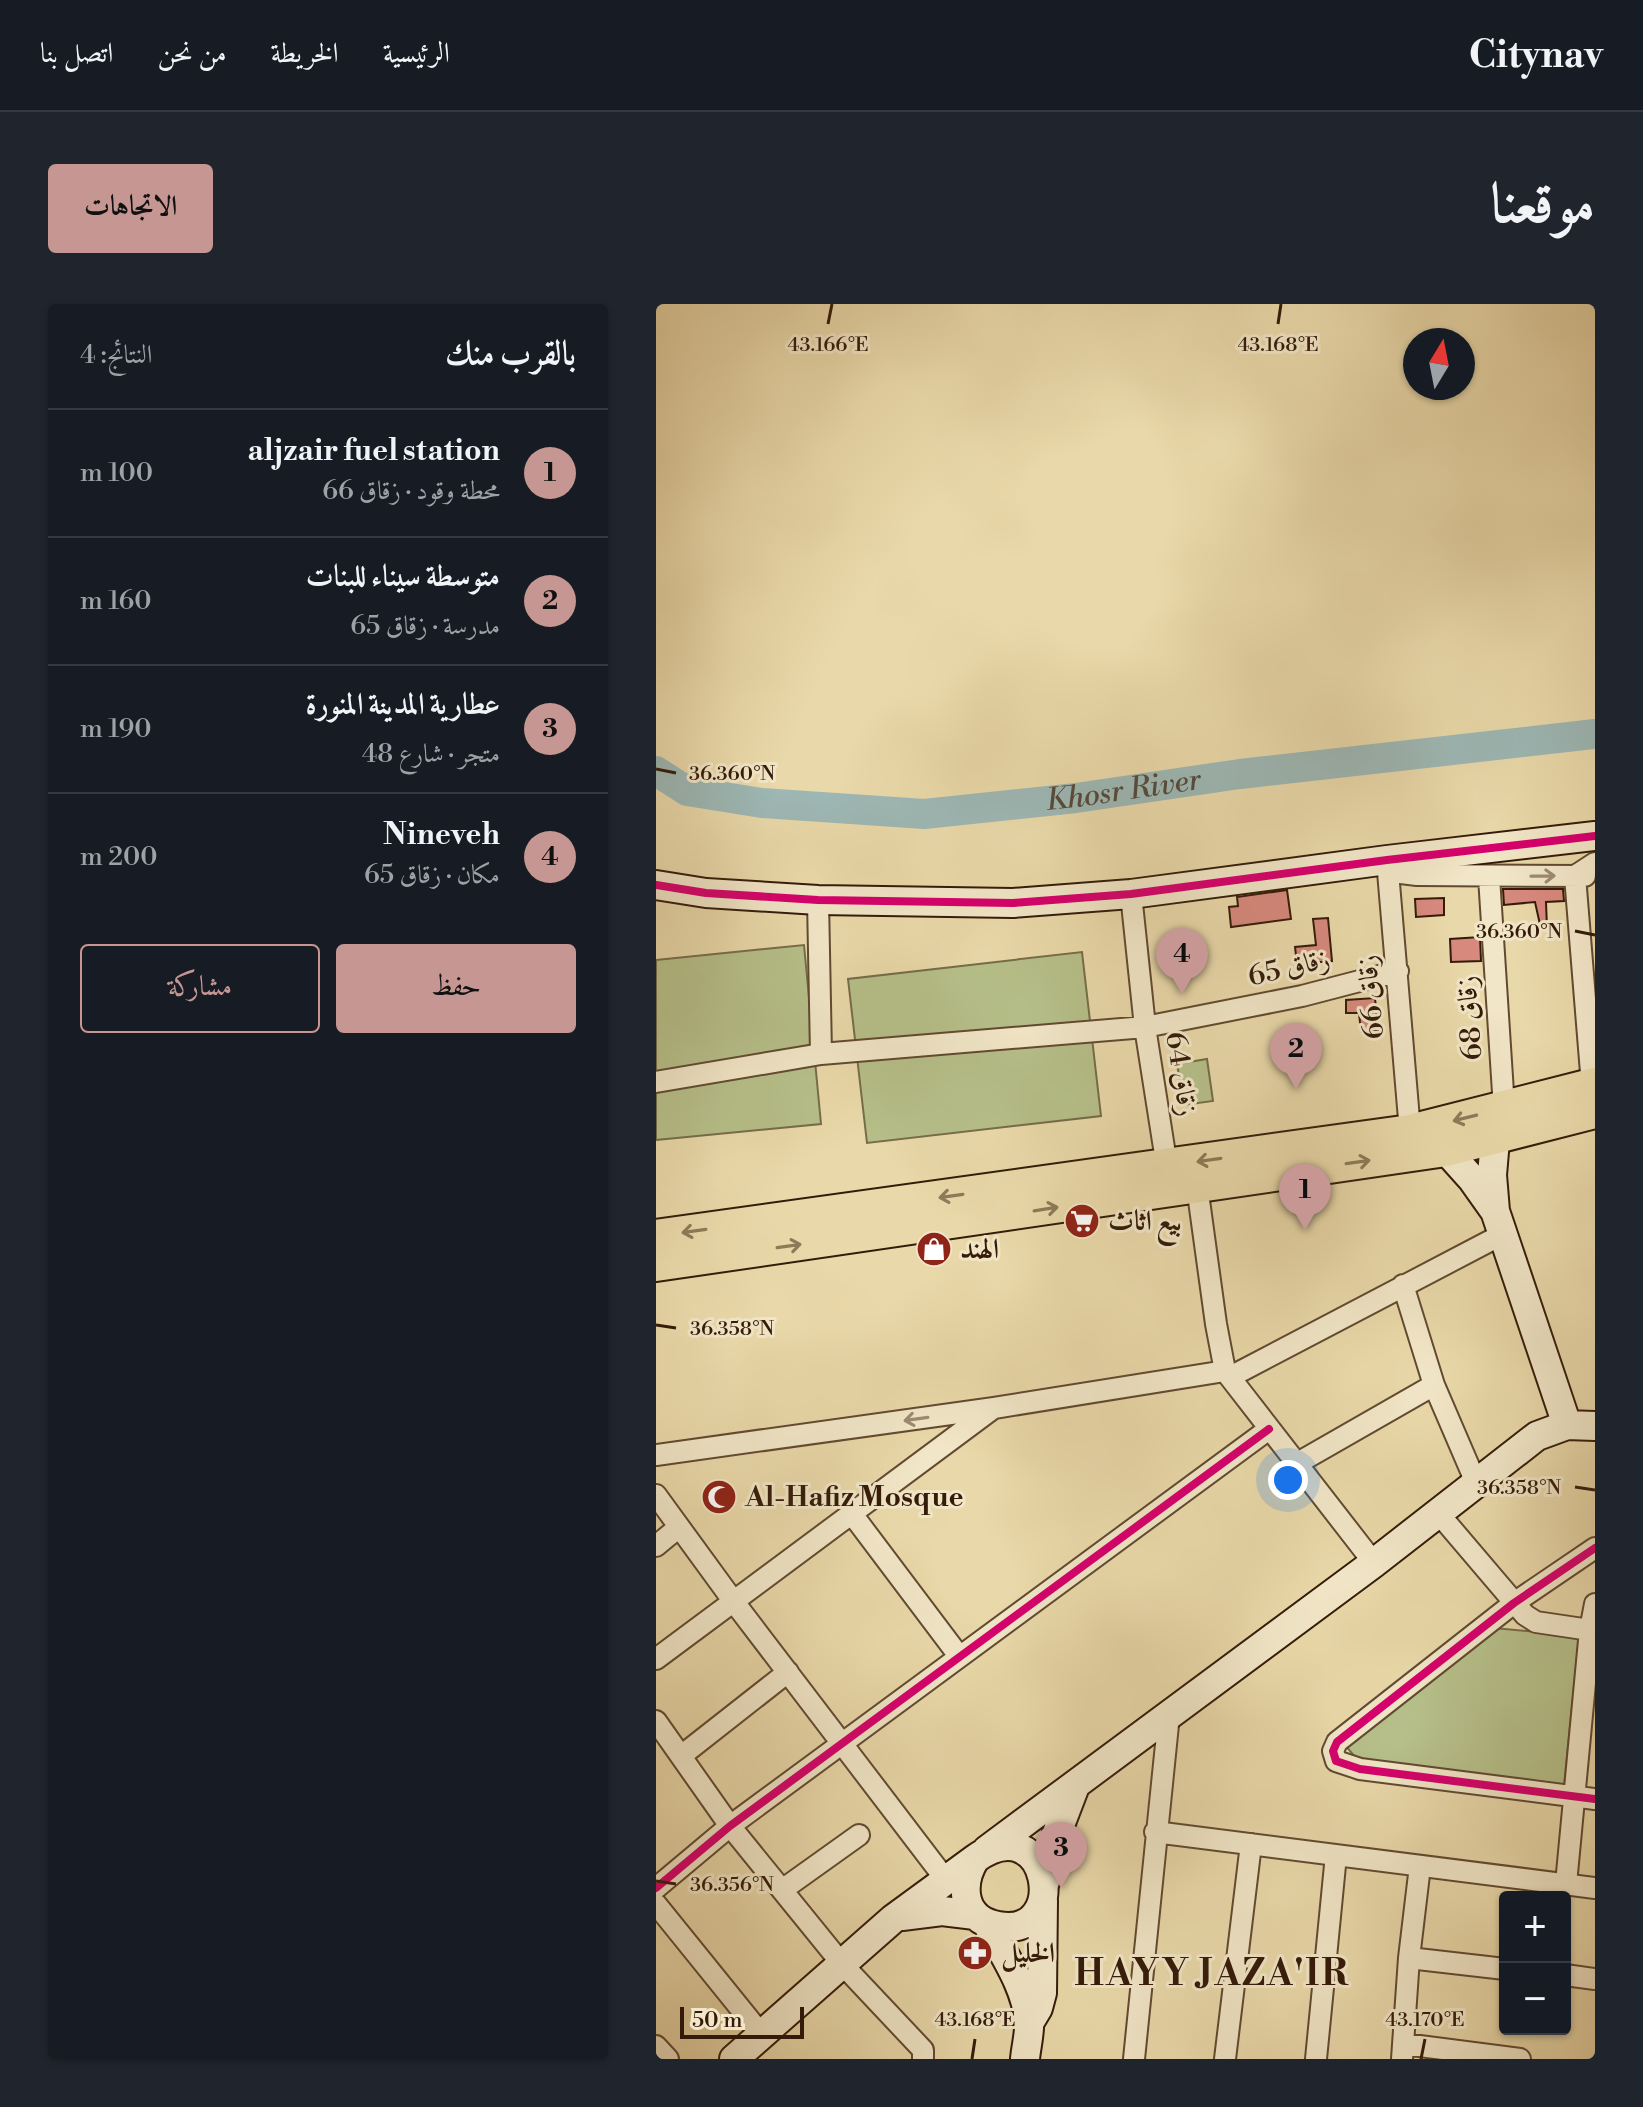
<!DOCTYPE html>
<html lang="ar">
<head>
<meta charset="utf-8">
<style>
	body { margin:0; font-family:"Libre Bodoni",Amiri,serif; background:#20242c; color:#f1f3f6; direction:rtl }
	.controls { position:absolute; right:24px; bottom:24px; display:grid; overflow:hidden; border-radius:8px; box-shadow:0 2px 6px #0004 }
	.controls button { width:72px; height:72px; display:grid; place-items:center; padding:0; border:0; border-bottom:2px solid #363941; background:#171b24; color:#f1f3f6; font:40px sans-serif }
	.compass { position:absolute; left:747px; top:24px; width:72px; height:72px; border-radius:50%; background:#171b24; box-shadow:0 2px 6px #0004; rotate:10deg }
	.scale { position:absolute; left:24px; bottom:20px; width:124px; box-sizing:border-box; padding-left:8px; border:4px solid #341b09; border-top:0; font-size:22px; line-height:28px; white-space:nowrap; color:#341b09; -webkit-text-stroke:6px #f1e6c7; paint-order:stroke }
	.you { position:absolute; left:632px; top:1176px; width:28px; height:28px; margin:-20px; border:6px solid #fff; border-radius:50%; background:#1a73e8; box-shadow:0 0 0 12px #1a73e833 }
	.badge { display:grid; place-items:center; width:52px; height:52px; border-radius:50%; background:#c59692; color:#111; font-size:26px; font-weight:700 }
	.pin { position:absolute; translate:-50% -66px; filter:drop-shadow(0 2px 4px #0008) }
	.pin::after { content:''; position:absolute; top:42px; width:28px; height:24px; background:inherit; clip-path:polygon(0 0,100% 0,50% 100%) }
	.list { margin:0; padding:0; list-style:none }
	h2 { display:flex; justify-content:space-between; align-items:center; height:104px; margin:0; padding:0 32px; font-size:34px }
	h2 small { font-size:26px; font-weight:400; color:#9ea1a6 }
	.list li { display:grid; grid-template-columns:52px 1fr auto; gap:24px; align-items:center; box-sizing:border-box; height:128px; padding:0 32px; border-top:2px solid #363941 }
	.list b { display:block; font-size:30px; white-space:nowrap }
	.list p { margin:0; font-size:26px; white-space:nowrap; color:#9ea1a6 }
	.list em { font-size:26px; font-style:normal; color:#9ea1a6 }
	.actions { display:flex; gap:16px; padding:24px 32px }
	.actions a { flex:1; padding:18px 0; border:2px solid #c59692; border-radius:8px; text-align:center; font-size:28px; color:#c59692 }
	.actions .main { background:#c59692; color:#111 }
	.map { position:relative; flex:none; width:939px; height:1755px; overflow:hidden; direction:ltr; border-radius:8px }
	header { display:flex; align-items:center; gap:48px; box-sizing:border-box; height:112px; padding:0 40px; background:#171b24; border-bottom:2px solid #363941 }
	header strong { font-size:38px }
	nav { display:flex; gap:44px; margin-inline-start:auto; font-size:28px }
	.intro { display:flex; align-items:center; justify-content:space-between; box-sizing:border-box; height:192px; padding:0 48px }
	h1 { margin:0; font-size:56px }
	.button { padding:20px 36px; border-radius:8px; background:#c59692; color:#111; font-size:28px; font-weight:700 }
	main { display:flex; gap:48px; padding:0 48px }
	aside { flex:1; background:#171b24; border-radius:8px; box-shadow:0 2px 6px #0004 }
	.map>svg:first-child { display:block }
	.green { fill:#b6bf89; stroke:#756d49; stroke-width:2 }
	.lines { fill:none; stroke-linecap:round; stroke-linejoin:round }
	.river { stroke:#9db7b4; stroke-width:30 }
	.building { fill:#d7897d; stroke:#341b09; stroke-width:2 }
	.street-casing { stroke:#614a31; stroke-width:24 }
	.secondary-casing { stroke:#341b09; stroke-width:32 }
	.primary-casing { stroke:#341b09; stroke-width:36 }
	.street { stroke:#f1e6c7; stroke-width:20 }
	.secondary { stroke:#f1e6c7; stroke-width:28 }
	.primary { stroke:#e9d8a9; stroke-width:32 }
	.cycleway-casing { stroke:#f1e6c7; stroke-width:13 }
	.cycleway { stroke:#d6006c; stroke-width:8 }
	.oneway { stroke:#9c8b72 }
	.oneway2 { stroke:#8e7a59 }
	.ticks { fill:none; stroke:#341b09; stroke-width:3 }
	.labels { text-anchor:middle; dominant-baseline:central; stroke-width:6; stroke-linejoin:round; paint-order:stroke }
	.street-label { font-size:28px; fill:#341b09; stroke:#f1e6c7 }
	.poi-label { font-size:28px; font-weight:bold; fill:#341b09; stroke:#f1e6c7; text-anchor:start }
	.water-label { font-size:30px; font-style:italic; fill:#544a3c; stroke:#f1e6c7 }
	.district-label { font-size:36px; font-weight:bold; letter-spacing:2px; fill:#341b09; stroke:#f1e6c7 }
	.ticks-label { font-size:20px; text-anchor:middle; fill:#341b09; stroke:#f1e6c7; stroke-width:6; stroke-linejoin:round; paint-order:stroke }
</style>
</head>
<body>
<header>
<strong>Citynav</strong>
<nav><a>الرئيسية</a><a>الخريطة</a><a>من نحن</a><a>اتصل بنا</a></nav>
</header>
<div class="intro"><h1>موقعنا</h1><a class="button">الاتجاهات</a></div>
<main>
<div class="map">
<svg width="939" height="1755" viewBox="0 0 939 1755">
	<rect width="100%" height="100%" fill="#e9d8a9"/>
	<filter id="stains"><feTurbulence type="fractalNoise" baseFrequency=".0025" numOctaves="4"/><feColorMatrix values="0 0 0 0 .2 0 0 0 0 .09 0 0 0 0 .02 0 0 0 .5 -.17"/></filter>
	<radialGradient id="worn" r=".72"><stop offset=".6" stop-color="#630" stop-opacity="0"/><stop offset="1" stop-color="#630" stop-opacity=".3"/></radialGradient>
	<path class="green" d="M 148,641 L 165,820 L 0,836 L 0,656 Z
		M 426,648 L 445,812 L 211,839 L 192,675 Z
		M 551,755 L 557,797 L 528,801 L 521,760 Z
		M 838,1324 L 923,1332 L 908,1482 L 704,1459 L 689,1441 Z"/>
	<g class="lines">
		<path class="river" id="s1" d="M 0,467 L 31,487 L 106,499 L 268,510 L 420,494 L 584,470 L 939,430"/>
	</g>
	<path class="building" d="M 847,585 L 907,585 L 908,597 L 890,598 L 891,624 L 885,625 L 879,598 L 848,601 Z
		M 631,586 L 635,615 L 575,623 L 573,603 L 582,602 L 581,593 Z
		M 788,594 L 788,611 L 760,613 L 759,595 Z
		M 672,614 L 676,657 L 641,660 L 639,643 L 660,641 L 657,615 Z
		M 824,633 L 825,657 L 795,658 L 794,635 Z
		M 719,694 L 722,726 L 705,728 L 703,709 L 690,709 L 690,696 Z"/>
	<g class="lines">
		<defs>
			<path id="street" d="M 731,556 L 754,827
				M 731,556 L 745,569 L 761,571 L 929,572
				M 833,573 L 848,804
				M 475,590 L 489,723 L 511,863
				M 162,596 L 165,750
				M 0,778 L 165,750 L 489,723 L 646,692 L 742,667
				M 936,781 L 919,572 L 939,559
				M 541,882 L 560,1020 L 569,1067 L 718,1259
				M 747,981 L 778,1081 L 821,1181
				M 574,1073 L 847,930
				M 0,1151 L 338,1104 L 569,1067
				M 640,1160 L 778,1081
				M 0,1191 L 78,1298 L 290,1576
				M 196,1210 L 303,1352
				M 783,1210 L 869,1311 L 880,1318 L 934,1326
				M 0,1242 L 23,1223
				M 939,1244 L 858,1299 L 681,1438 L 677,1447 L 680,1457 L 704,1465 L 939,1495
				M 0,1355 L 335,1106
				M 0,1417 L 74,1522 L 186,1660 L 267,1746 L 267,1755
				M 25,1452 L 132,1368
				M 499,1528 L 939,1584
				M 910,1580 L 934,1326 L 939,1300
				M 0,1584 L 74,1522 L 613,1125
				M 126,1586 L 203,1531
				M 0,1600 L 105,1730
				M 753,1654 L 849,1665
				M 909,1671 L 939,1675
				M 748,1740 L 864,1755
				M 0,1742 L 12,1755
				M 478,1755 L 513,1411
				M 569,1755 L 595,1540
				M 660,1755 L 680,1551
				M 746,1755 L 753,1654 L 764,1562"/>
			<path id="secondary" d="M 0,581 L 50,589 L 162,596 L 357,599 L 475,590 L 731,556 L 939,532
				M 839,836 L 836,871 L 839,907 L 911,1121
				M 790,846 L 816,875 L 838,906
				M 331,1546 L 718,1259 L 881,1132 L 911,1121 L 939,1122
				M 389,1578 L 401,1529 L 419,1482
				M 246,1612 L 286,1607 L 319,1611
				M 331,1619 C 347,1650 370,1682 373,1717 C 374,1729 370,1743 369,1755
				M 373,1719 L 382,1704 L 386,1689 L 387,1596
				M 78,1755 L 237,1615 L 319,1555 C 394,1501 416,1636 342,1622 C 306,1616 303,1581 319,1555"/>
			<path id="primary" d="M 0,932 L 754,827 L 939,780
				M 0,961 L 790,846 L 939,808"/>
		</defs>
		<use href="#street" class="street-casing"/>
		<use href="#secondary" class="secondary-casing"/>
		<use href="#primary" class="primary-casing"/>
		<use href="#street" class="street"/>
		<use href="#secondary" class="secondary"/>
		<use href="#primary" class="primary"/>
		<defs>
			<path id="cycleway" d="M 0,581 L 50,589 L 162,596 L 357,599 L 475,590 L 731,556 L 939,532
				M 939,1244 L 858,1299 L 681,1438 L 677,1447 L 680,1457 L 704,1465 L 939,1495
				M 0,1584 L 74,1522 L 613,1125"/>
		</defs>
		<use href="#cycleway" class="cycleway-casing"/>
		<use href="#cycleway" class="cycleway"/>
	</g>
	<defs><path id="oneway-shaft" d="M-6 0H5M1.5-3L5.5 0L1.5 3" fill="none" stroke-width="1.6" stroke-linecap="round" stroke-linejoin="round" transform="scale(2)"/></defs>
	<g class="oneway">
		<use href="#oneway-shaft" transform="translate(887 572) rotate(-1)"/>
		<use href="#oneway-shaft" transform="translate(260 1115) rotate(172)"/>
	</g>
	<g class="oneway2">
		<use href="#oneway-shaft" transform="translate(809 814) rotate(166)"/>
		<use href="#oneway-shaft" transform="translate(553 856) rotate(172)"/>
		<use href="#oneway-shaft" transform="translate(702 858) rotate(-8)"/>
		<use href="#oneway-shaft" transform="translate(295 892) rotate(172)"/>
		<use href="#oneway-shaft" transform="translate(390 905) rotate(-9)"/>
		<use href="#oneway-shaft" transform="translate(38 927) rotate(172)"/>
		<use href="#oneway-shaft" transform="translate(133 942) rotate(-8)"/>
	</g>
	<path class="ticks" d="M 172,20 L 176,0M 622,20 L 625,0M 0,465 L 20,469M 919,627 L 939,631M 0,1021 L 20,1024M 919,1183 L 939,1186M 0,1577 L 20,1580M 316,1755 L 319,1735M 765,1755 L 769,1735"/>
	<defs>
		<symbol id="supermarket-disc" viewBox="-11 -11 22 22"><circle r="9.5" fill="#8f2418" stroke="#f1e6c7"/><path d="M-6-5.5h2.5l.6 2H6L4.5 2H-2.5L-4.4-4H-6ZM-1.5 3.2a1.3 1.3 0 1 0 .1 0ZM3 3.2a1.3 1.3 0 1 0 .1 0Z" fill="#fff"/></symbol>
		<symbol id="shop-disc" viewBox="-11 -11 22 22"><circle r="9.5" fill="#8f2418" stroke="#f1e6c7"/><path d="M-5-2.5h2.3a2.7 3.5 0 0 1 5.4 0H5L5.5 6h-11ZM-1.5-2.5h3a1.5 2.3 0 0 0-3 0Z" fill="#fff"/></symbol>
		<symbol id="mosque-disc" viewBox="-11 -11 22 22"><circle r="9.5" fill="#8f2418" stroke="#f1e6c7"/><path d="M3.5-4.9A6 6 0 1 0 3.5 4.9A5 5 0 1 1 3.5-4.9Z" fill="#fff"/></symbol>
		<symbol id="pharmacy-disc" viewBox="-11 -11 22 22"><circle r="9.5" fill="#8f2418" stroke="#f1e6c7"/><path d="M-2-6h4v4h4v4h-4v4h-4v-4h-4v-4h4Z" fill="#fff"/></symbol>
	</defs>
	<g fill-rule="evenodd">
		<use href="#supermarket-disc" x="406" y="897" width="40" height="40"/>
		<use href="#shop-disc" x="258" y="925" width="40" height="40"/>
		<use href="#mosque-disc" x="43" y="1173" width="40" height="40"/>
		<use href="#pharmacy-disc" x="299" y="1629" width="40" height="40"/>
	</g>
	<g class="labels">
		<g class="street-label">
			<text transform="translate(633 664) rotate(-13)">زقاق 65</text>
			<text transform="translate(715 693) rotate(-95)">زقاق 66</text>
			<text transform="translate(814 714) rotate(-94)">زقاق 68</text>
			<text transform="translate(525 770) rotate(81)">زقاق 64</text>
		</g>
		<g class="poi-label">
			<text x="452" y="917">بيع اثاث</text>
			<text x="304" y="945">الهند</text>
			<text x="89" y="1193">Al-Hafiz Mosque</text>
			<text x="345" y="1649">الخليل</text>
		</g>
		<g class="water-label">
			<text stroke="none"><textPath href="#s1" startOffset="476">Khosr River</textPath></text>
		</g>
		<g class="district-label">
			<text x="556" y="1670">HAYY JAZA'IR</text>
		</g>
	</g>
	<g class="ticks-label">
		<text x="172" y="47">43.166°E</text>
		<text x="622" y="47">43.168°E</text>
		<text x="76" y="476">36.360°N</text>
		<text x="863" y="634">36.360°N</text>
		<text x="76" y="1031">36.358°N</text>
		<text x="863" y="1190">36.358°N</text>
		<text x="76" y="1587">36.356°N</text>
		<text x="319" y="1722">43.168°E</text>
		<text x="769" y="1722">43.170°E</text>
	</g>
	<rect width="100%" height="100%" filter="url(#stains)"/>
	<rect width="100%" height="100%" fill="url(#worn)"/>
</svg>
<div class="controls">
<button>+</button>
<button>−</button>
</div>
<svg class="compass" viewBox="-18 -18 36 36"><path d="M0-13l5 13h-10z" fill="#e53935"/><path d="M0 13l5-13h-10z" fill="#9ea1a6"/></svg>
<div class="scale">50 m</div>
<div class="you"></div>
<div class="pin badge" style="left:649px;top:926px">1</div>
<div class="pin badge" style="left:640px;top:785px">2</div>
<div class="pin badge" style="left:405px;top:1584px">3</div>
<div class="pin badge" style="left:526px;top:690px">4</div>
</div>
<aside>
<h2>بالقرب منك<small>النتائج: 4</small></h2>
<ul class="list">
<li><span class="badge">1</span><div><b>aljzair fuel station</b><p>محطة وقود · زقاق 66</p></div><em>100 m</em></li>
<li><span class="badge">2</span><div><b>متوسطة سيناء للبنات</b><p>مدرسة · زقاق 65</p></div><em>160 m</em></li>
<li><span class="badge">3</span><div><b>عطارية المدينة المنورة</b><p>متجر · شارع 48</p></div><em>190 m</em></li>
<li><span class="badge">4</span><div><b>Nineveh</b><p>مكان · زقاق 65</p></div><em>200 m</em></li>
</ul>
<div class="actions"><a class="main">حفظ</a><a>مشاركة</a></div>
</aside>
</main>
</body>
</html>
